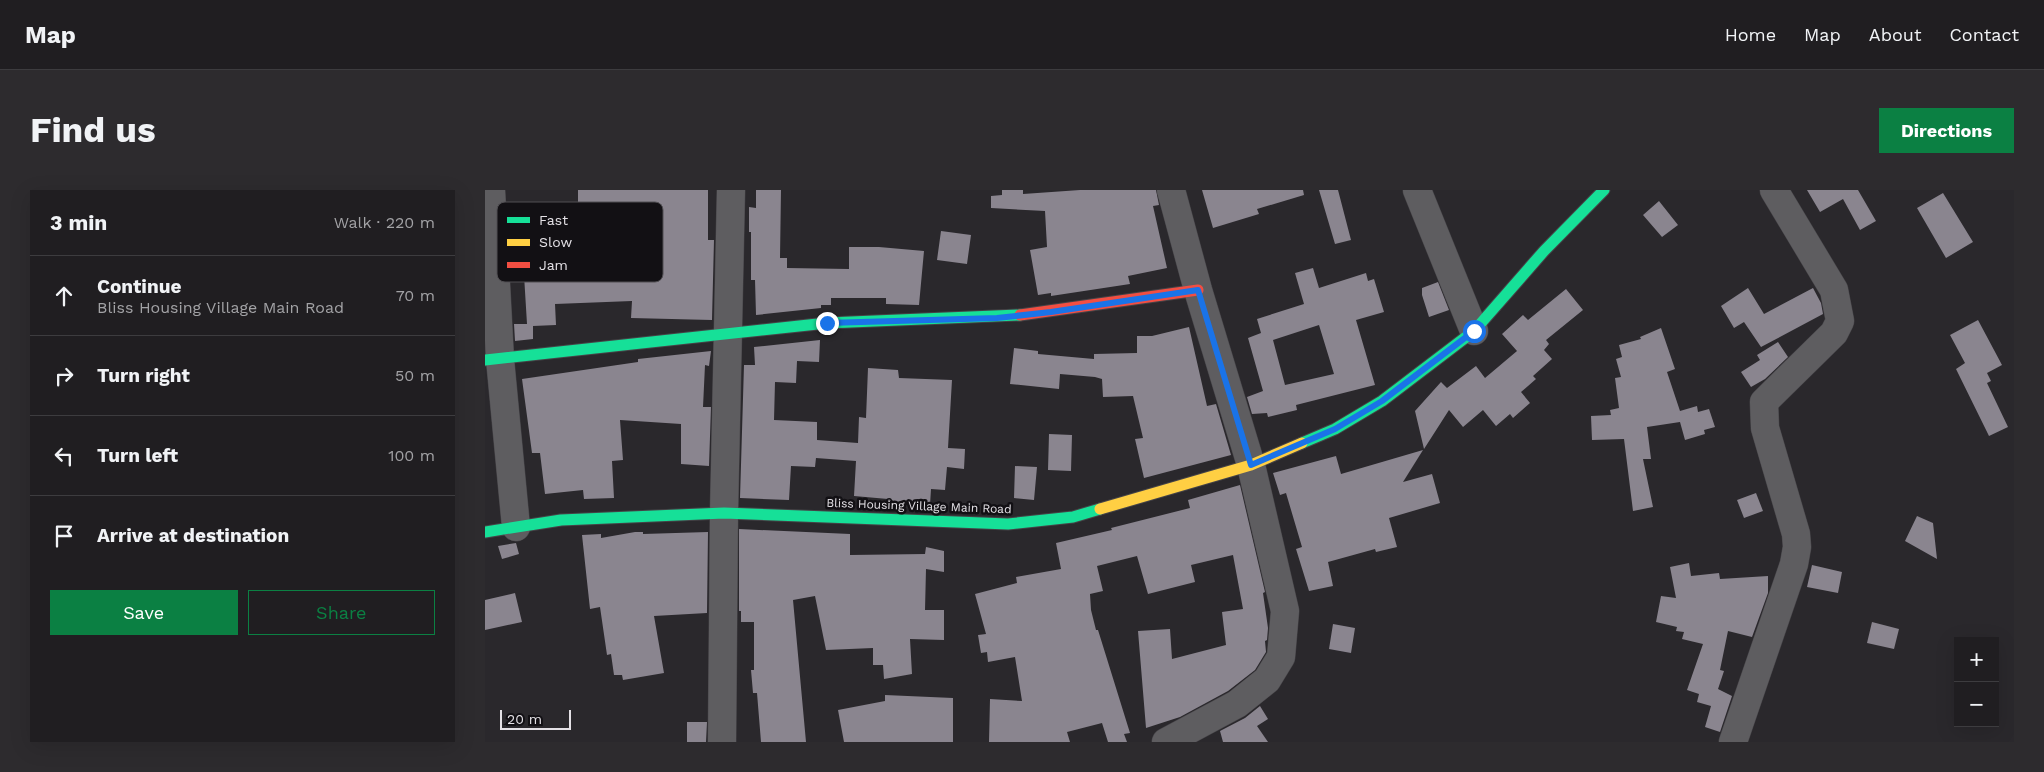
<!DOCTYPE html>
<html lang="en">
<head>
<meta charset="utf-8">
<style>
	body { margin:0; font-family:"Work Sans",sans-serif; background:#2d2b2e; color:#f1f3f6 }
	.controls { position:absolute; right:15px; bottom:15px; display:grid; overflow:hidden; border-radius:0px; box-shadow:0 5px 20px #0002 }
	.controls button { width:45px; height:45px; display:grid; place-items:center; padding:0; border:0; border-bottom:1px solid #3d3c3f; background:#201e21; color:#f1f3f6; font:25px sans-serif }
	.scale { position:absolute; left:15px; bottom:12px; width:71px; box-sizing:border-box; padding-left:5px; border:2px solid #e4e1e6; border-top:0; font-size:14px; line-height:18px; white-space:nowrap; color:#e4e1e6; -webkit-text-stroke:4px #121014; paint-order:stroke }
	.stop { position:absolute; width:15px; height:15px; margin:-11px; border:4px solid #1a73e8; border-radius:50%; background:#fff }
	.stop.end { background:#1a73e8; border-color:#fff; box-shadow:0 1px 5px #0008 }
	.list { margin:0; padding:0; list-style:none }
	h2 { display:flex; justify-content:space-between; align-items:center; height:65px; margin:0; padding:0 20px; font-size:21px }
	h2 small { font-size:16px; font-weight:400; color:#a2a2a5 }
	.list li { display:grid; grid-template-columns:32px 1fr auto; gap:15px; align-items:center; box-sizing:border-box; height:80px; padding:0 20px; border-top:1px solid #3d3c3f }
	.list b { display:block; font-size:19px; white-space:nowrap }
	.list p { margin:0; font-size:16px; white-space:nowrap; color:#a2a2a5 }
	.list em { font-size:16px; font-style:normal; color:#a2a2a5 }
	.actions { display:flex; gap:10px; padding:15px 20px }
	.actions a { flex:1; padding:11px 0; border:1px solid #0b8043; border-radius:0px; text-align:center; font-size:18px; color:#0b8043 }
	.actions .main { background:#0b8043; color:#fff }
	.icon { flex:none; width:28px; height:28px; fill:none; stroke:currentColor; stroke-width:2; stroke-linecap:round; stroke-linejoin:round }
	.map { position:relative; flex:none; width:1529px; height:552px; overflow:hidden; border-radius:0px }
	header { display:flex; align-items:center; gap:30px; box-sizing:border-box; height:70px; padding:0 25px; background:#201e21; border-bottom:1px solid #3d3c3f }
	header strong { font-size:24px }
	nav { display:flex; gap:28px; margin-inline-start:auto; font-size:18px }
	.intro { display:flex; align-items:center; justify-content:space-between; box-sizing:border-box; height:120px; padding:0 30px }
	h1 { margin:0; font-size:35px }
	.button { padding:12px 22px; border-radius:0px; background:#0b8043; color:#fff; font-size:18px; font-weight:700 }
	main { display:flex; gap:30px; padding:0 30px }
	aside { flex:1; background:#201e21; border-radius:0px; box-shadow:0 5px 20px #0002 }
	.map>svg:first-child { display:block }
	.building { fill:#8a858f; fill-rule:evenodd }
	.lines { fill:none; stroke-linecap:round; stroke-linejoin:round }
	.street-casing { stroke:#454347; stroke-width:29 }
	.fast-casing { stroke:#454347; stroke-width:13 }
	.slow-casing { stroke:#454347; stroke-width:13 }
	.jam-casing { stroke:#454347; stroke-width:13 }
	.street { stroke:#5e5d60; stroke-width:28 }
	.fast { stroke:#16e098; stroke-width:11 }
	.slow { stroke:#ffcf43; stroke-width:11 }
	.jam { stroke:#f24e42; stroke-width:11 }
	.route { stroke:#1a73e8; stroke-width:6 }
	.labels { text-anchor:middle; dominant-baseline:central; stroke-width:5; stroke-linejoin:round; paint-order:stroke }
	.street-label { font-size:12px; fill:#e4e1e6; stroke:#121014 }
	.key { fill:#121014; stroke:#514f53; stroke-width:1 }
	.key-label { font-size:14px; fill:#e4e1e6 }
</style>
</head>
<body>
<header>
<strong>Map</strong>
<nav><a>Home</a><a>Map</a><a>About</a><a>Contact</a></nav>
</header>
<div class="intro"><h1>Find us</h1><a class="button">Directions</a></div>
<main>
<aside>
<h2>3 min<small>Walk · 220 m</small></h2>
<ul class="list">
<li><svg class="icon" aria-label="ahead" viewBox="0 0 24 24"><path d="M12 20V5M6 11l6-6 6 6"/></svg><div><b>Continue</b><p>Bliss Housing Village Main Road</p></div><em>70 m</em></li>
<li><svg class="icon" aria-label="right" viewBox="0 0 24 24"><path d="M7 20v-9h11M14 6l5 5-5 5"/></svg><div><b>Turn right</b></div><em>50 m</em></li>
<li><svg class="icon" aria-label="left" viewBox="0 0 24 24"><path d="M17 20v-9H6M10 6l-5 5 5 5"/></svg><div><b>Turn left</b></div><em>100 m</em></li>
<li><svg class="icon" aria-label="arrive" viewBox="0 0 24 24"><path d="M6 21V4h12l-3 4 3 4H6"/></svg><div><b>Arrive at destination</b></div></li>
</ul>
<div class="actions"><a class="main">Save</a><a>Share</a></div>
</aside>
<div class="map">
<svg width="1529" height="552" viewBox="0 0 1529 552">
	<rect width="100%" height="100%" fill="#2a282c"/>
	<path class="building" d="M 93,0 L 223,0 L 223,50 L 229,50 L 227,130 L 146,128 L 147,111 L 70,114 L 71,135 L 48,136 L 48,149 L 30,151 L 29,134 L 42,134 L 39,85 L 26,85 L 25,52 L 69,52 L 69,77 L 139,74 L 139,30 L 93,30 Z
		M 271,0 L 296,0 L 295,68 L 302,68 L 302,78 L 364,79 L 364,57 L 394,57 L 439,61 L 434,115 L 401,114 L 401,108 L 346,108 L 346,115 L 336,115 L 336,118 L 271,125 L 270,90 L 266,90 L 266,42 L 264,42 L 264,17 L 271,18 Z
		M 517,0 L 538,0 L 538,4 L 595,0 L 671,0 L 674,15 L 668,16 L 682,78 L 643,86 L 645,94 L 566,106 L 566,103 L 553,105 L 545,60 L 562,57 L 560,21 L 506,18 L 506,6 L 517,5 Z
		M 717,0 L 818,0 L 819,5 L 772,19 L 774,24 L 728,38 Z
		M 834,0 L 853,0 L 866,50 L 850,54 Z
		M 1322,0 L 1373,0 L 1391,31 L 1375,40 L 1358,9 L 1335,22 Z
		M 1458,3 L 1488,52 L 1461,68 L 1432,18 Z
		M 1174,11 L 1193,35 L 1177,47 L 1158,25 Z
		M 456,41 L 486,45 L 482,74 L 452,70 Z
		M 828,78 L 834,98 L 881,83 L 883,91 L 889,89 L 899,122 L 871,130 L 890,195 L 811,215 L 812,220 L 783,227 L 782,223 L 767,224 L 762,207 L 778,201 L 763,148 L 776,143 L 772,129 L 819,114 L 810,83 ZM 834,135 L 849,184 L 800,195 L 788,150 Z
		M 953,92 L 964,120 L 944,127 L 937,105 L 937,98 Z
		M 1263,98 L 1279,124 L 1328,98 L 1336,113 L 1338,124 L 1276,157 L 1259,132 L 1249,138 L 1236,116 Z
		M 1081,99 L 1098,120 L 1061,150 L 1064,154 L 1059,160 L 1067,169 L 1048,186 L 1051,189 L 1036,202 L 1045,213 L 1028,228 L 1025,224 L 1011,236 L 998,220 L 978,237 L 964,220 L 939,259 L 930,221 L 956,192 L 962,198 L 991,176 L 1000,188 L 1032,161 L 1017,144 L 1038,125 L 1043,130 Z
		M 1493,130 L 1517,175 L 1502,183 L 1506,191 L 1502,193 L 1523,237 L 1504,246 L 1471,179 L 1480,173 L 1465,145 Z
		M 704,137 L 722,216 L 731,214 L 746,265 L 659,288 L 650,249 L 658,248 L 648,206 L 618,207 L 617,189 L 610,187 L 575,184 L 574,199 L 525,194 L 529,158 L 553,161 L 553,164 L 609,169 L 609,164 L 652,163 L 652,146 L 667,146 Z
		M 1176,138 L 1190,179 L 1182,182 L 1195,221 L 1212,216 L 1213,222 L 1224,219 L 1230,237 L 1219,240 L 1220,244 L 1200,250 L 1195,232 L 1162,237 L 1166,269 L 1158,269 L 1168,317 L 1148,321 L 1139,249 L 1107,250 L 1106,226 L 1126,225 L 1125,220 L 1134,218 L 1130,188 L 1136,187 L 1131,169 L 1137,167 L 1134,155 L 1156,149 L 1155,147 Z
		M 335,150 L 334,172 L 312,171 L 311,193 L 290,192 L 289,230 L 332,232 L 332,250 L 373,253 L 374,227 L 381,228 L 383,178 L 413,180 L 414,188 L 467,190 L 463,258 L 480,259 L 479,279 L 462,277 L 460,300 L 446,299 L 445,315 L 403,313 L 403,309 L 369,306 L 371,271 L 331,268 L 330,277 L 306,276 L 304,310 L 255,308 L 259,175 L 270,175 L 269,157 Z
		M 1293,152 L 1303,167 L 1280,189 L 1266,197 L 1256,182 L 1275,170 L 1272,165 Z
		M 226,161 L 224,176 L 220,175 L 218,217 L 226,217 L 224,276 L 196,274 L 196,234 L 135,230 L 138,270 L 127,271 L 129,308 L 99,309 L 98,300 L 60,304 L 55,263 L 47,263 L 37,189 L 153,172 L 153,169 Z
		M 564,244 L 587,245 L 586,281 L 563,280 Z
		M 938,260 L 918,292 L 947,284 L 955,313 L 904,328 L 912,357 L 891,362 L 890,359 L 843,372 L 848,396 L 824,401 L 811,359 L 817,357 L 801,303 L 795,305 L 788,283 L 851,266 L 856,284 Z
		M 530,276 L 552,277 L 549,310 L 529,308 Z
		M 755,295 L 780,402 L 778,403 L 783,438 L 782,450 L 780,451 L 781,462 L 770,480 L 743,501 L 695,527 L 661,538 L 653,441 L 685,439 L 687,469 L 741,455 L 737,422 L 758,419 L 748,365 L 706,375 L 710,392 L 663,404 L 652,366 L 612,376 L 618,401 L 605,404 L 606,420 L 611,440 L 613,440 L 645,543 L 639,544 L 642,552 L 623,552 L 617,533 L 582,542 L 585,552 L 504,552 L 505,509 L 537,511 L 530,467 L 503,472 L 502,462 L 496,463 L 493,445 L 501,444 L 490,404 L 532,393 L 531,387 L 576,379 L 571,353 L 627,340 L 626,338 L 705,318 L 703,310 Z
		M 1271,303 L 1278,321 L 1259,328 L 1252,310 Z
		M 1432,326 L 1448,333 L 1452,369 L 1420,351 Z
		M 254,339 L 365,344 L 365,365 L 440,364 L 441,357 L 459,361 L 459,382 L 441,379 L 440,420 L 459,420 L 459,450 L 425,449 L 427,484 L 399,489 L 398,475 L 388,475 L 388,458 L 341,460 L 330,406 L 308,410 L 321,552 L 276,552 L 272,503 L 268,503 L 266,480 L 269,480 L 269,432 L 256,432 L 256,421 L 254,421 Z
		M 150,342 L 158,342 L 158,344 L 223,342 L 222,423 L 169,426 L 179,483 L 138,490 L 137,485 L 129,485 L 126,464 L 122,465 L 115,417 L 105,419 L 97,345 L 116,344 L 116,348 Z
		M 31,353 L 34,364 L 17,369 L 13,356 Z
		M 1204,373 L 1206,386 L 1234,383 L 1235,389 L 1283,386 L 1283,403 L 1267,447 L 1243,441 L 1235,480 L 1239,481 L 1233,499 L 1247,506 L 1235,542 L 1220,537 L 1226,516 L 1212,512 L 1214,504 L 1202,500 L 1218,454 L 1197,449 L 1199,442 L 1191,441 L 1192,437 L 1171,432 L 1176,406 L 1191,408 L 1185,377 Z
		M 1327,375 L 1357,382 L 1353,403 L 1322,397 Z
		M 30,403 L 37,432 L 0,440 L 0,410 Z
		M 1387,432 L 1414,439 L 1409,459 L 1382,453 Z
		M 848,434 L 870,438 L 866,463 L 844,459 Z
		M 400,505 L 468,508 L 468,552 L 359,552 L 353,520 L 400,511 Z
		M 775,516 L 783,529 L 772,536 L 783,552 L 738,552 L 735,541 L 760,528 Z
		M 202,532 L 222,532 L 221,552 L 202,552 Z"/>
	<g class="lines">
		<defs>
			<path id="street" d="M 6,0 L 15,169 L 31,337
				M 932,0 L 989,141
				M 237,552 L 239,323 L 246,0
				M 681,552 L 752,514 L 782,490 L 796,467 L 800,421 L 766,275 L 713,100 L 686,0
				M 1248,552 L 1309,374 L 1312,357 L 1311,344 L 1280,238 L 1279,212 L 1349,143 L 1355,131 L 1349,100 L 1289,0"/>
			<path id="fast" d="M 0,170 L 342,133 L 535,125
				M 817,253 L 850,239 L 897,211 L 989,141 L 1059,61 L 1119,0
				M 0,342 L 76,330 L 239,323 L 523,334 L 588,327 L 615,319"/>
			<path id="slow" d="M 615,319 L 766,275 L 817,253"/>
			<path id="jam" d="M 535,125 L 713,100"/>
		</defs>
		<use href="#street" class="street-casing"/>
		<use href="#fast" class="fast-casing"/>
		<use href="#slow" class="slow-casing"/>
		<use href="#jam" class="jam-casing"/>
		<use href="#street" class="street"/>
		<use href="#fast" class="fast"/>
		<use href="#slow" class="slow"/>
		<use href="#jam" class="jam"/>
	</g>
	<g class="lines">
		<path class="route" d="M 342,133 L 512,128 L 566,122 L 713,100 L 766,275 L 850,239 L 897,211 L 989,141"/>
	</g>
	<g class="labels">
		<g class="street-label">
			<text transform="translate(434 316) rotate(2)">Bliss Housing Village Main Road</text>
		</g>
	</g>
	<rect x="12" y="12" width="166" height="80" rx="8" class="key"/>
	<rect x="22" y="27" width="23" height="6" fill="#16e098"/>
	<rect x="22" y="49" width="23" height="7" fill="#ffcf43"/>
	<rect x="22" y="72" width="23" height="6" fill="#f24e42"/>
	<g class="key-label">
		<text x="54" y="35">Fast</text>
		<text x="54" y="57">Slow</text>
		<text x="54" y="80">Jam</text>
	</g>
</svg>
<div class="controls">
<button>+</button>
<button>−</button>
</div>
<div class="scale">20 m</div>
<div class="stop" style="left:989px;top:141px"></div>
<div class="stop end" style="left:342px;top:133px"></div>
</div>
</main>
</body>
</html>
